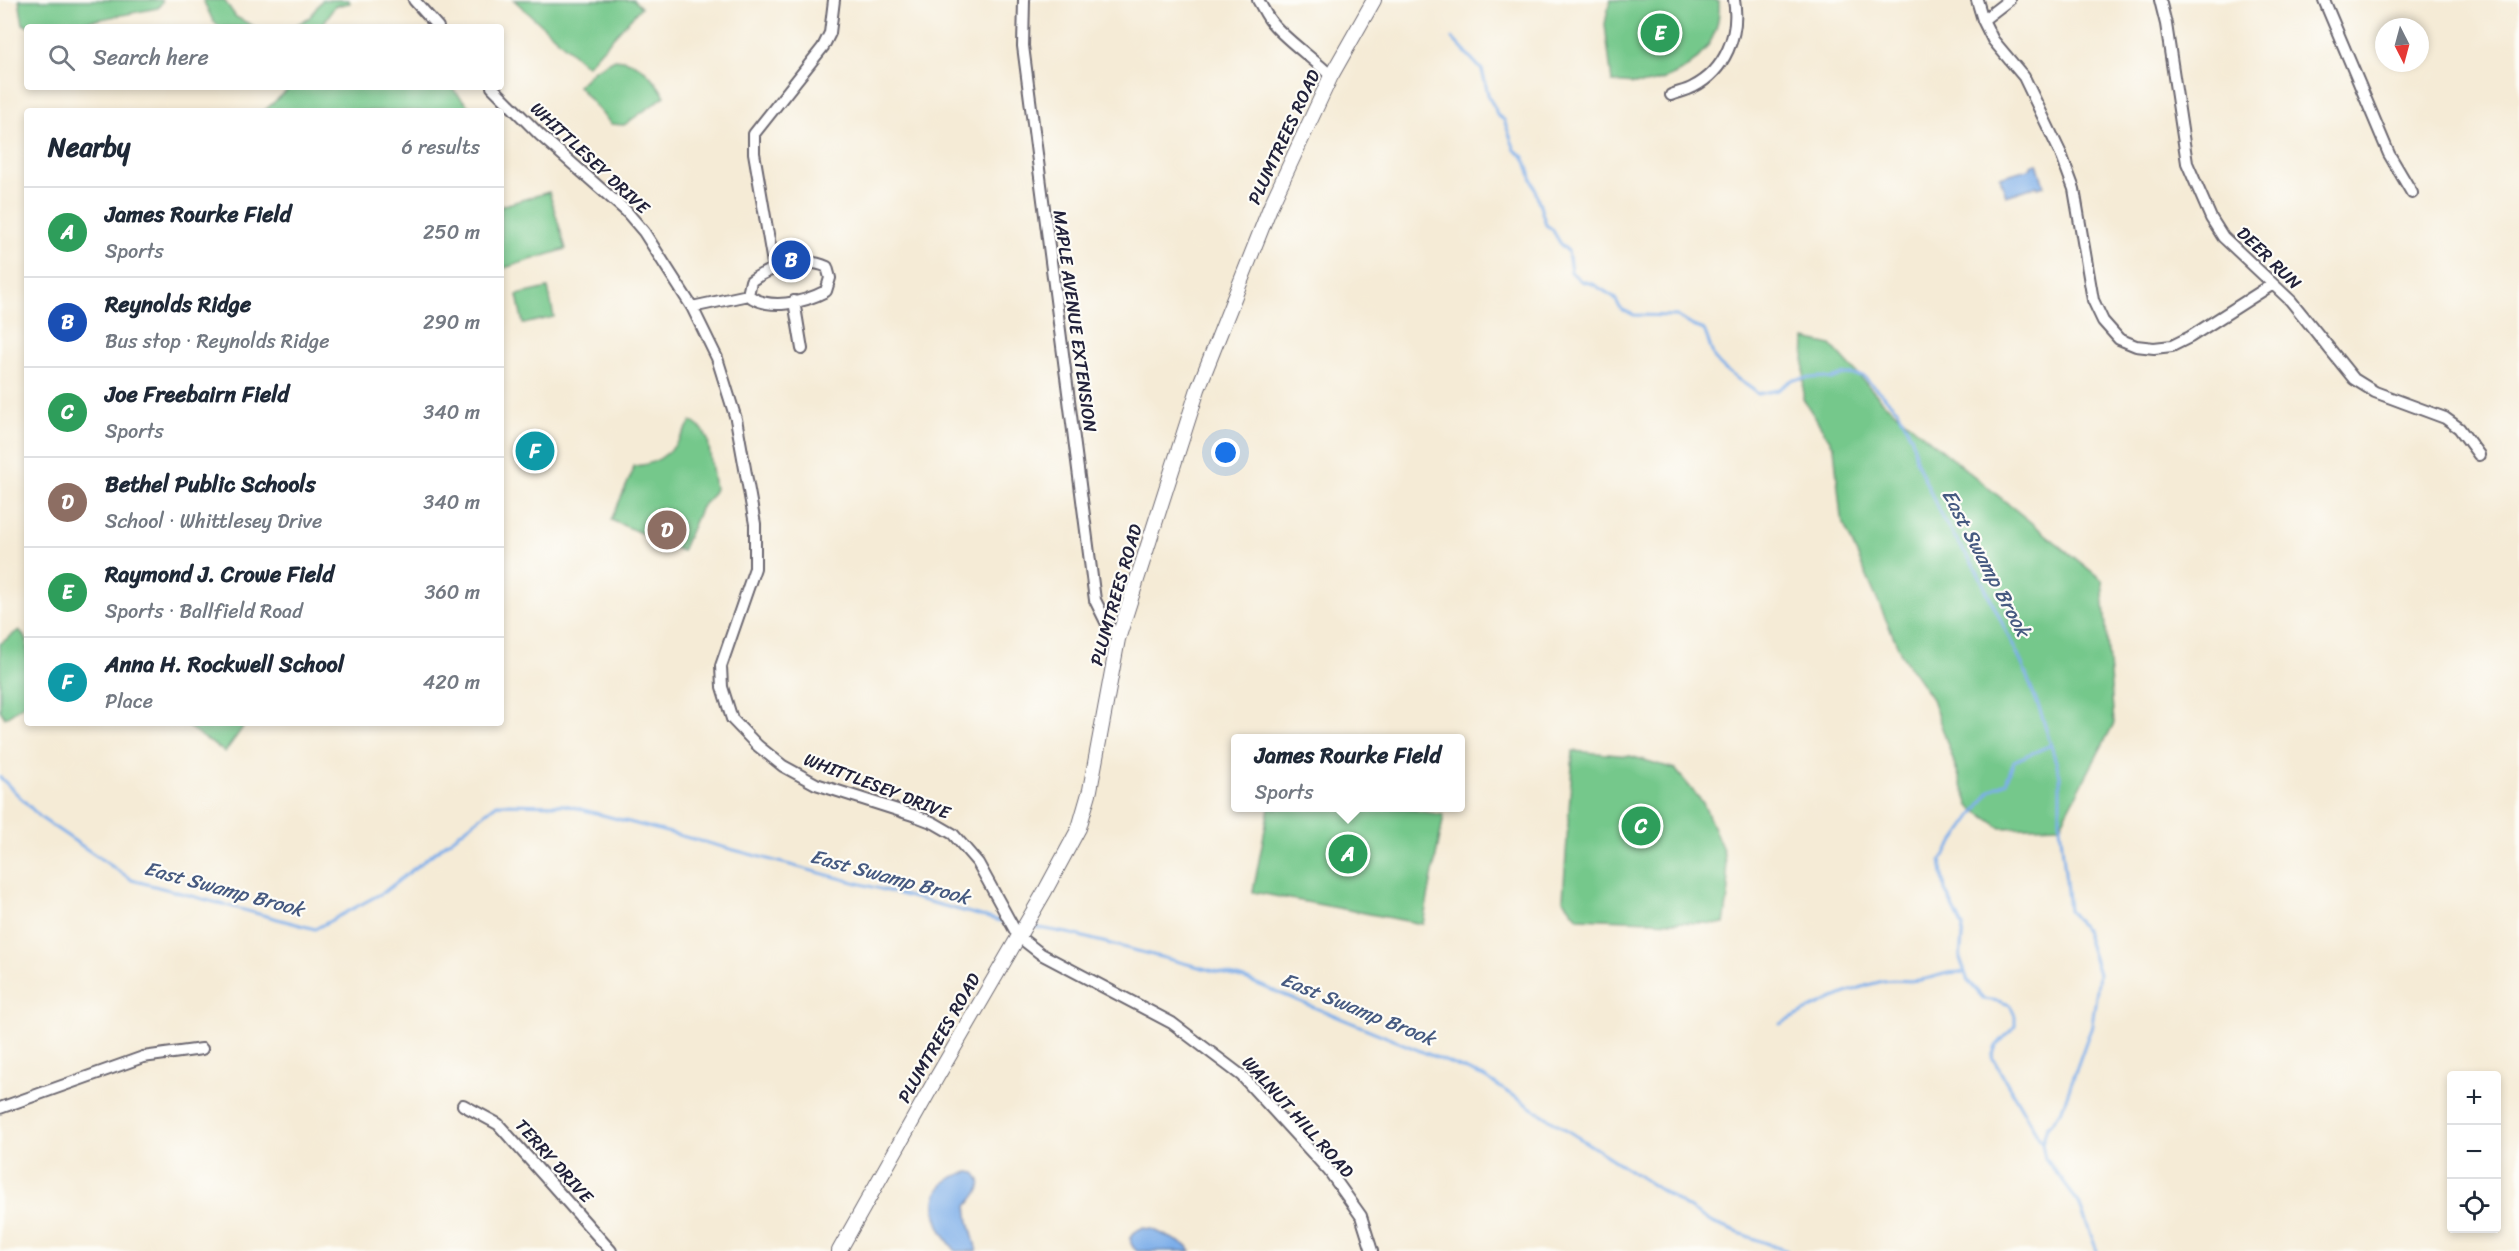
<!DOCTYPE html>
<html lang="en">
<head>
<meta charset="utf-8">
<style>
	body { margin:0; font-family:Sriracha,sans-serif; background:#f2f2f3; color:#1f2937 }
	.controls { position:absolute; right:18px; bottom:18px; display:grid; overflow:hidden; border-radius:6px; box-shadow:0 3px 9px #0003 }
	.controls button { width:54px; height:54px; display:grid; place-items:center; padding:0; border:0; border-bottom:2px solid #e0e1e3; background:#fff; color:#1f2937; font:30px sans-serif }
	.compass { position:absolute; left:2375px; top:18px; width:54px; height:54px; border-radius:50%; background:#fff; box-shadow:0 3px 9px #0003; rotate:174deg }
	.you { position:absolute; left:1226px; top:453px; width:21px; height:21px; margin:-15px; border:4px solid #fff; border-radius:50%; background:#1a73e8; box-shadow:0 0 0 9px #1a73e833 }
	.badge { display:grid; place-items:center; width:39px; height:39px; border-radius:50%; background:#c8321e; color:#fff; font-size:20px; font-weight:700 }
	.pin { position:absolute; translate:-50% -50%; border:3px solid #fff; box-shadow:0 2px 6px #0006 }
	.popup { position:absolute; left:1231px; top:734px; width:234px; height:78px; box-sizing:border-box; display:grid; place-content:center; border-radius:6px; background:#fff; filter:drop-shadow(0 2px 4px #0005); font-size:20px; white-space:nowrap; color:#747a83 }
	.popup b { font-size:22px; color:#1f2937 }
	.popup::after { content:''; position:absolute; left:50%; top:100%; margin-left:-12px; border:12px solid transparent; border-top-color:#fff }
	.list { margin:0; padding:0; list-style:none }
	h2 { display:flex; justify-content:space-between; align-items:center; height:78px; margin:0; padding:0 24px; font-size:26px }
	h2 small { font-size:20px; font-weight:400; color:#747a83 }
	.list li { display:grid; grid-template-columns:39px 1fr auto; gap:18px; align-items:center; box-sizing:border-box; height:90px; padding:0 24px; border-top:2px solid #e0e1e3 }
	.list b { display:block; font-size:22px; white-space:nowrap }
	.list p { margin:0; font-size:20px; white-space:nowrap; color:#747a83 }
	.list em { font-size:20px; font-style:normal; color:#747a83 }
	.icon { flex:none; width:33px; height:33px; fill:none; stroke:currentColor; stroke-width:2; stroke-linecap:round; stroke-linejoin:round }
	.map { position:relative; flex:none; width:2519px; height:1251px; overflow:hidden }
	.search { position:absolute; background:#fff; box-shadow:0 3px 9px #0003; left:24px; top:24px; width:480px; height:66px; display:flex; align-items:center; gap:15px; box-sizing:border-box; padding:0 21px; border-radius:6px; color:#747a83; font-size:22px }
	.panel { position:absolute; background:#fff; box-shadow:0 3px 9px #0003; left:24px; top:108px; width:480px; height:618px; border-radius:6px }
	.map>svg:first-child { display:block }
	.green { fill:#74c88b; stroke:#4b7563; stroke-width:1.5 }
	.water { fill:#7daee9; stroke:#506892; stroke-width:1.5 }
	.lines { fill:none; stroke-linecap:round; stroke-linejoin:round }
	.stream { stroke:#7daee9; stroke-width:3 }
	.minor-casing { stroke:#6c6871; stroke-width:14 }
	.major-casing { stroke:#6c6871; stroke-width:16 }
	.minor { stroke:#fff; stroke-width:10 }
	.major { stroke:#fff; stroke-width:14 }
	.labels { text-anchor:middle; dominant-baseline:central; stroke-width:4.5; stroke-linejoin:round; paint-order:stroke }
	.street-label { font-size:18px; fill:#22223b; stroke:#fdfcf7 }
	.water-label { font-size:20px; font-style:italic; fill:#465a81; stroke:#fdfcf7 }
</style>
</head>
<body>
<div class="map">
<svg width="2519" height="1251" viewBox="0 0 2519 1251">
	<rect width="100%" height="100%" fill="#fdfcf7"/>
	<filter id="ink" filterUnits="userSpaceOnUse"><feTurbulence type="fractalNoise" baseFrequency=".0167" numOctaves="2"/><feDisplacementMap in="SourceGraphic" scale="12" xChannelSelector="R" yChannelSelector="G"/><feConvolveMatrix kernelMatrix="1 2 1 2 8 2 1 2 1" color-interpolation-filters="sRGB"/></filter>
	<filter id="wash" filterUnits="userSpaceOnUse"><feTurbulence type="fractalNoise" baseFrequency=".008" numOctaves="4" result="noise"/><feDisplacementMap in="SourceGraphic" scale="24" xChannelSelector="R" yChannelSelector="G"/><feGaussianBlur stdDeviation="1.35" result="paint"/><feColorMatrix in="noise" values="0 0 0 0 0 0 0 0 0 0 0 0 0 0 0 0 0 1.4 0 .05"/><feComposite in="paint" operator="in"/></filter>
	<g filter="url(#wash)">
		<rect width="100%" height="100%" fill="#f5ebd6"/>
		<path class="green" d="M 19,0 L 162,0 L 162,2 L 158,8 C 135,12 39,34 23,24 Z
			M 203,0 L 224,0 L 236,17 L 255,27 L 220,27 L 213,21 Z
			M 322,0 L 349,0 L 350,3 L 335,6 L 321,27 L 293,27 L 310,17 Z
			M 514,0 L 633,0 L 641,7 L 587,66 Z
			M 1610,0 L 1714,0 L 1719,2 C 1722,46 1687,77 1645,84 C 1635,85 1623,83 1612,82 L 1605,24 Z
			M 615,59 C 640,60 652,76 665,96 L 624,125 L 611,124 L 578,86 L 594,70 Z
			M 291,87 L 451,87 L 473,111 L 264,111 Z
			M 549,192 L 566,249 L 501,269 L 501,206 Z
			M 548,288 L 554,317 L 523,324 L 517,295 Z
			M 1805,339 L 1831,345 L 1884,403 L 2102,580 L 2114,723 L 2060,826 L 2001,828 L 1969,806 L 1932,699 L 1902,656 L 1841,518 L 1834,447 L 1803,399 Z
			M 691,421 L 703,430 L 708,440 L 715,489 L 710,498 L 701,507 L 682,551 L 611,520 L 632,473 L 633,466 C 663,465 677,446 691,421 Z
			M 19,630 L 27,640 L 27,702 L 5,718 L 0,710 L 0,644 Z
			M 182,723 L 246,723 L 225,752 Z
			M 1573,751 L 1630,756 L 1675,769 L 1703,803 L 1723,850 L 1729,889 L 1724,924 L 1578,918 L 1563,899 Z
			M 1269,808 L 1402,808 L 1444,815 L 1423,924 L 1253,892 Z"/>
		<path class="water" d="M 2037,163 L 2044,186 L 2038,188 L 2037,186 L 2006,196 L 2000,177 L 2031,168 L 2031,165 Z
			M 969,1172 L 975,1173 C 988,1185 975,1196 967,1206 L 969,1222 L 977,1251 L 956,1251 C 930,1223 921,1181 969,1172 Z
			M 1142,1228 L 1152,1229 L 1188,1246 L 1191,1251 L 1137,1251 C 1126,1242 1130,1233 1142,1228 Z"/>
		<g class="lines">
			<path class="stream" d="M 1452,38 L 1482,70 L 1489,98 L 1495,108 L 1497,115 L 1504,120 L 1515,150 L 1524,157 L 1527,164 L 1546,225 L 1552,229 L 1562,246 L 1568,251 L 1571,272 L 1581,281 L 1593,284 L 1614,297 L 1621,309 L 1634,315 L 1677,316 L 1693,326 L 1704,330 C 1708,338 1710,348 1714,357 C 1720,370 1746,383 1758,394 L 1778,390 L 1792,380 L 1820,377 L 1831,379 L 1845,374 L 1863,376 L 1898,410 L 1912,438 L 1916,460 L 1942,518 L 1976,569 L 2022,664 L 2041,713 L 2060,775 L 2060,826 L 2069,910 L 2085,930 L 2099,974 L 2092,1025 L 2061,1112 L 2047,1127 L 2042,1143 L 2045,1158 L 2079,1203 L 2097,1251
				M 0,777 L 41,818 L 132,880 L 315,929 L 384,892 L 497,804 L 565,805 L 1008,923
				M 1029,926 L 1072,934 L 1245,979 L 1484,1077 L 1712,1223 L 1787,1251
				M 1780,1024 C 1814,1007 1846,990 1883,981 C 1895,979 1908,982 1920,980 C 1939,977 1947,970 1965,973
				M 2042,1143 L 1992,1057 L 1996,1046 L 2015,1026 L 2015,1016 L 2010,1005 L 1998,1001 L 1984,999 L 1968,981 L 1960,958 L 1963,927 L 1945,890 L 1941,860 L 1990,791 L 2006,782 L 2014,761 L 2051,745"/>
		</g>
	</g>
	<g filter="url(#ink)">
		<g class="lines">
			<defs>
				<path id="minor" d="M 414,0 L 438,27
					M 1024,0 L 1023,46 L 1095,600 L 1107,624 L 1118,639
					M 1258,0 C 1263,8 1267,18 1274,25 C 1291,44 1313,58 1331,76
					M 1977,0 L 1983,20 L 1993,40 L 2024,77 L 2061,154 L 2074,189 L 2093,300 L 2103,321 L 2119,339 L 2136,346 L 2154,348 L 2172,346 L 2190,337 L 2273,284
					M 2160,0 L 2166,24 L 2187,163 L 2211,218 L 2223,237 L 2291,301 L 2354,379 L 2375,392 L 2445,418 L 2459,428 L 2479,455
					M 2324,0 L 2389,154 L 2412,193
					M 1983,20 L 2009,0
					M 492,87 L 540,135 L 626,211 L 644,232 L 692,307 L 717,358 L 736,419 L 755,524 L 755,568 L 721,666 L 722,687 L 732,719 L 758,746 L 783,766 L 816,784 L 916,816 L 934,823 L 953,834 L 978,863 L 1018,936 L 1041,954 L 1172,1023 L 1242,1076 L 1329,1171 L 1361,1216 L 1372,1251
					M 1671,95 C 1678,92 1686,91 1693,87 C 1725,71 1740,34 1734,0
					M 774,269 L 754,153 L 754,134 L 823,47 L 830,33 L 834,0
					M 794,301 L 802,349
					M 692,307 L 748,295 C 769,311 803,303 826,291 L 830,278 L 827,267 C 806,256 770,267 751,281 L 748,295
					M 463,1105 L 498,1124 L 611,1251
					M 0,1108 L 143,1057 L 202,1049"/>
				<path id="major" d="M 839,1251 L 937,1077 L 1045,891 L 1079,828 L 1090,790 L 1118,639 L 1198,389 L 1271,205 L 1331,76 L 1374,0"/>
			</defs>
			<use href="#minor" class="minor-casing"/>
			<use href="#major" class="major-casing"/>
			<use href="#minor" class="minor"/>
			<use href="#major" class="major"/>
		</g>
	</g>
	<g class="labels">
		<g class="street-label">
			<text transform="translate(1284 137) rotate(-65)">PLUMTREES ROAD</text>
			<text transform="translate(590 158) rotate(43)">WHITTLESEY DRIVE</text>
			<text transform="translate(2269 258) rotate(44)">DEER RUN</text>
			<text transform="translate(1075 321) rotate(82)">MAPLE AVENUE EXTENSION</text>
			<text transform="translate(1116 595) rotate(-74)">PLUMTREES ROAD</text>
			<text transform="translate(877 786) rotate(21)">WHITTLESEY DRIVE</text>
			<text transform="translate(939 1038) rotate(-60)">PLUMTREES ROAD</text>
			<text transform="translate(1298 1117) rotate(48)">WALNUT HILL ROAD</text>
			<text transform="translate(554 1161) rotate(48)">TERRY DRIVE</text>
		</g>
		<g class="water-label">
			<text transform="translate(1986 563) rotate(62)">East Swamp Brook</text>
			<text transform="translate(890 877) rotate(15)">East Swamp Brook</text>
			<text transform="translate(224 889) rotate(15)">East Swamp Brook</text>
			<text transform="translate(1358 1009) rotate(22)">East Swamp Brook</text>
		</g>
	</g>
</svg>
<div class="controls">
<button>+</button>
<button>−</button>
<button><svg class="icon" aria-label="locate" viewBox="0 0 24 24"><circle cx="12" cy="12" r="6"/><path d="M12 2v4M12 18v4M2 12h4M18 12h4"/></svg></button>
</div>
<svg class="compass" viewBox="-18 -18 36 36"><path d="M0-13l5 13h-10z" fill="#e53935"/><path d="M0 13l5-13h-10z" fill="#747a83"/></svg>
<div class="you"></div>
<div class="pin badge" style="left:1348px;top:854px;background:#2e9e5b">A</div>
<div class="popup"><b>James Rourke Field</b>Sports</div>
<div class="pin badge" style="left:791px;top:260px;background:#1a4fb4">B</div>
<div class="pin badge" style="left:1641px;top:826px;background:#2e9e5b">C</div>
<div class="pin badge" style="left:667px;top:530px;background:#8d6e63">D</div>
<div class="pin badge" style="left:1660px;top:33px;background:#2e9e5b">E</div>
<div class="pin badge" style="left:535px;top:451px;background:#0f9aa8">F</div>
<div class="search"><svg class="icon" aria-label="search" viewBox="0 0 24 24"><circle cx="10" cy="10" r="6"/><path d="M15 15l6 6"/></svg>Search here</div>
<section class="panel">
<h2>Nearby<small>6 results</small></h2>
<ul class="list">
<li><span class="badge" style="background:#2e9e5b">A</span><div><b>James Rourke Field</b><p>Sports</p></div><em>250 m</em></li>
<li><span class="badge" style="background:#1a4fb4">B</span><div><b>Reynolds Ridge</b><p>Bus stop · Reynolds Ridge</p></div><em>290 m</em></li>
<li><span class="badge" style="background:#2e9e5b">C</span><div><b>Joe Freebairn Field</b><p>Sports</p></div><em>340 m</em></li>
<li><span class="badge" style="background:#8d6e63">D</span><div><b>Bethel Public Schools</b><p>School · Whittlesey Drive</p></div><em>340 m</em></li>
<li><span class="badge" style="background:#2e9e5b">E</span><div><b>Raymond J. Crowe Field</b><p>Sports · Ballfield Road</p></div><em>360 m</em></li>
<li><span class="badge" style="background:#0f9aa8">F</span><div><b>Anna H. Rockwell School</b><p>Place</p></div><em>420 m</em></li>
</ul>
</section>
</div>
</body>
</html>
